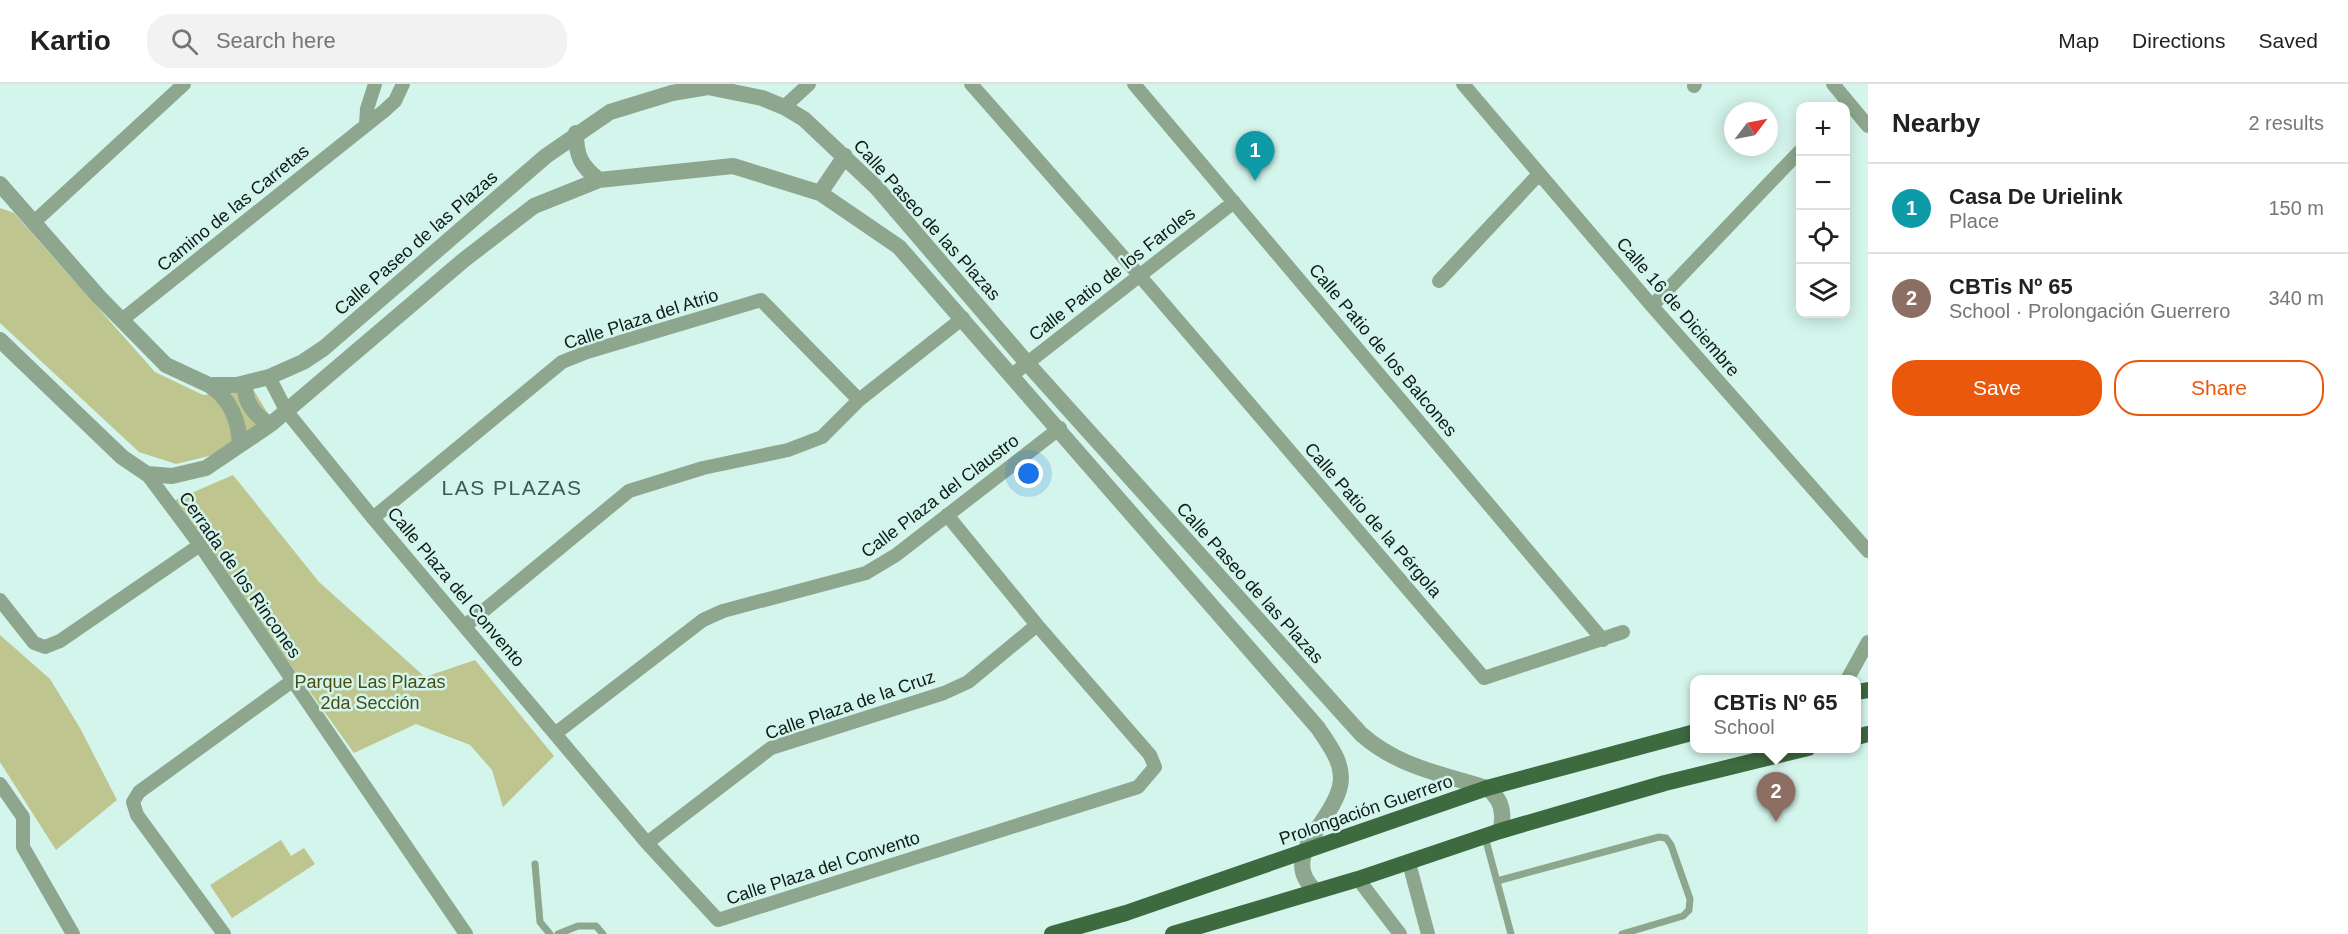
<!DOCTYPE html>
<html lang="en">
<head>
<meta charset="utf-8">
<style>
	body { margin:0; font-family:Helvetica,sans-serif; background:#f2f2f2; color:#222 }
	.controls { position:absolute; right:18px; top:18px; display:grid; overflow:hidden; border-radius:12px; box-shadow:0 3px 15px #0003 }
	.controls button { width:54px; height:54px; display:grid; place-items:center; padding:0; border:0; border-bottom:2px solid #e0e0e0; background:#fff; color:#222; font:30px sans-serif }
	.compass { position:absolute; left:1724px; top:18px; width:54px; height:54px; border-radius:50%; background:#fff; box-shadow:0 3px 15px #0003; rotate:58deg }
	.you { position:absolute; left:1029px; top:390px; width:21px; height:21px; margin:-15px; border:4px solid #fff; border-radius:50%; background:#1a73e8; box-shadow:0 0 0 9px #1a73e833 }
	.badge { display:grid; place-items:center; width:39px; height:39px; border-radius:50%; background:#ea580c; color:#fff; font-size:20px; font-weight:700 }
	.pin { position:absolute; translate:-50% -50px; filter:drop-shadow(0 2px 3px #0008) }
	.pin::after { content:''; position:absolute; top:32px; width:21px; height:18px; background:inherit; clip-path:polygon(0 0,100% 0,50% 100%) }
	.popup { position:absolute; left:1690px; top:591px; width:171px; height:78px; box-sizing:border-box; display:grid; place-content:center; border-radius:12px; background:#fff; filter:drop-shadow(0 2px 4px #0005); font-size:20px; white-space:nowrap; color:#767676 }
	.popup b { font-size:22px; color:#222 }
	.popup::after { content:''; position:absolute; left:50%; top:100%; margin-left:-12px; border:12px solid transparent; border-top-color:#fff }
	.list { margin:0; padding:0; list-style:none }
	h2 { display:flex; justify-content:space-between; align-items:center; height:78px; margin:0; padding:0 24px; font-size:26px }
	h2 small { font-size:20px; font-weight:400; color:#767676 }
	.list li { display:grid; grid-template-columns:39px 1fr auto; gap:18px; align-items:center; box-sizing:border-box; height:90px; padding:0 24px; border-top:2px solid #e0e0e0 }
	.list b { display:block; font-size:22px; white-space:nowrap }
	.list p { margin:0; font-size:20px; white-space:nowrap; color:#767676 }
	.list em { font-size:20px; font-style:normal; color:#767676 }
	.actions { display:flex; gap:12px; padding:18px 24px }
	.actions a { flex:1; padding:14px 0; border:2px solid #ea580c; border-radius:24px; text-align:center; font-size:21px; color:#ea580c }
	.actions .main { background:#ea580c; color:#fff }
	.icon { flex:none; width:33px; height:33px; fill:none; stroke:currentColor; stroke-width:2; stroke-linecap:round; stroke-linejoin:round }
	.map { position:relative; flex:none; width:1868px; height:850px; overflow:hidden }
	header { display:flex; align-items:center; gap:36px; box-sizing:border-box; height:84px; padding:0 30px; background:#fff; border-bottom:2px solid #e0e0e0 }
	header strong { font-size:28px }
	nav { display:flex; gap:33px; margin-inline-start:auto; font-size:21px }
	.search { width:420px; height:54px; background:#f2f2f2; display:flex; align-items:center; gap:15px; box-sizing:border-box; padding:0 21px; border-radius:24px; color:#767676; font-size:22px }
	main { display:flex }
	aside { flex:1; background:#fff }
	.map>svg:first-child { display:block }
	.green { fill:#bec58f }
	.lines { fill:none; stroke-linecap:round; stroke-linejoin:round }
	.service { stroke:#8da68d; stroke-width:7 }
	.minor { stroke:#8da68d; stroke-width:14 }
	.tertiary { stroke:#8da68d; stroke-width:16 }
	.primary { stroke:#3d6a3f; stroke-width:16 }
	.labels { text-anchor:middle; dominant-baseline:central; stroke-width:5; stroke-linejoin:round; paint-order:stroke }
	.street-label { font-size:18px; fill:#0f1b18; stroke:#d4f5ec }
	.park-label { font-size:18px; fill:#494d14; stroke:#d4f5ec }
	.quarter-label { font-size:21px; letter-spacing:1.5px; fill:#3c5952; stroke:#d4f5ec }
</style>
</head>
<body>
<header>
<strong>Kartio</strong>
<div class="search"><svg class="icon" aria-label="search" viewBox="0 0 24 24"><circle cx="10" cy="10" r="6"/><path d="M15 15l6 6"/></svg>Search here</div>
<nav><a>Map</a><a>Directions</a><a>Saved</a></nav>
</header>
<main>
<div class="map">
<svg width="1868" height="850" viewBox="0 0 1868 850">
	<rect width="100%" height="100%" fill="#d4f5ec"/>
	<path class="green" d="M 0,124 L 14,129 L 155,288 L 203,311 L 253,305 L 270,333 L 213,371 L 176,380 L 139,368 L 0,239 Z
		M 233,391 L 319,498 L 425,593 L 475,576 L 554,672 L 503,723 L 492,686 L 470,661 L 416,640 L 354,669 L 173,417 Z
		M 0,551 L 50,595 L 80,644 L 117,716 L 56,766 L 0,678 Z
		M 281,756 L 291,772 L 304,764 L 315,780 L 232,834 L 210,801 Z"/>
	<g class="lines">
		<path class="service" d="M 1485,753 L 1511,850
			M 535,780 L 540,838 L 550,850
			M 1497,797 L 1659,753 L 1666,754 L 1671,761 L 1690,815 L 1689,826 L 1683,832 L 1622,850
			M 558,850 L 578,842 L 596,842 L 603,850"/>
		<path class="minor" d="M 971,0 L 1139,191 L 1484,594 L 1623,548
			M 1134,0 L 1603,556
			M 1463,0 L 1652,222 L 1868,467
			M 1833,0 L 1868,42
			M 1694,2 L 1695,0
			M 784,23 L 809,0
			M 366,41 L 367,25 L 375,0
			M 33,139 L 184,0
			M 1439,197 L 1539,90
			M 1652,222 L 1800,67
			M 123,235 L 384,27 L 395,17 L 403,0
			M 1012,291 L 1234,118
			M 269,293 L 287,328 L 373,434 L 647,759 L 718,836 L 1138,703 L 1155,683 L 1150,671 L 1037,541 L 947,431
			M 147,390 L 200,461 L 466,850
			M 373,434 L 562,278 L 587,268 L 761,216 L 859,316
			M 0,516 L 34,559 L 45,563 L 60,557 L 200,461
			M 465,542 L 629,407 L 703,384 L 788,366 L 822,353 L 859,316 L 963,234
			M 1847,596 L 1868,558
			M 556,649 L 703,536 L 723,527 L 866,489 L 896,471 L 1060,344
			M 0,700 L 23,733 L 23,763 L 73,850
			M 647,759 L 771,664 L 944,609 L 968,598 L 1037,541
			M 1409,779 L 1428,850
			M 1358,795 L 1400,850
			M 224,850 L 137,731 L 133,718 L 139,708 L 292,597"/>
		<path class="tertiary" d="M 576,49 C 576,72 581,82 599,96
			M 0,100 L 99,213 L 166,281 L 209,301 L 237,301 L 269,293 L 303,278 L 324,264 L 546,72 L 610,28 L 672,9 L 708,3 L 762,14 L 784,23 L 804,35 L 877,104 L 1027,279 L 1361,650 C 1398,683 1442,690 1487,704 C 1502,715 1505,730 1500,747
			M 820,109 L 845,72
			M 0,256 L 122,373 L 147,390 L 172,392 L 206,384 L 271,340 L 465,175 L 534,122 L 599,96 L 733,82 L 820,109 L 899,163 L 1318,644 C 1329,661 1345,680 1340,702 C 1332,739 1277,774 1316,807
			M 246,299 C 242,316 256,334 271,340
			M 209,301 C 230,314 239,337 240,361"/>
		<path class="primary" d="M 1857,608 L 1868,606
			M 1857,653 L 1868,650
			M 1052,850 L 1126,829 L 1487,704 L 1695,648
			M 1173,850 L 1358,795 L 1500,747 L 1665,699 L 1808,664"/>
	</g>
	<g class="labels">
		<g class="street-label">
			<text transform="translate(233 124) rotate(-39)">Camino de las Carretas</text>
			<text transform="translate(927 136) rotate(48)">Calle Paseo de las Plazas</text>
			<text transform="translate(416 159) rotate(-41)">Calle Paseo de las Plazas</text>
			<text transform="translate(1112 190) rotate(-38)">Calle Patio de los Faroles</text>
			<text transform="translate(1678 223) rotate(49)">Calle 16 de Diciembre</text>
			<text transform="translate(641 235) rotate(-18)">Calle Plaza del Atrio</text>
			<text transform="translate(1383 266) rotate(50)">Calle Patio de los Balcones</text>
			<text transform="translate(940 412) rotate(-37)">Calle Plaza del Claustro</text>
			<text transform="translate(1373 436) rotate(49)">Calle Patio de la Pérgola</text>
			<text transform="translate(240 491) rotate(55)">Cerrada de los Rincones</text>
			<text transform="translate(1250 499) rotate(48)">Calle Paseo de las Plazas</text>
			<text transform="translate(456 503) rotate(50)">Calle Plaza del Convento</text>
			<text transform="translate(850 621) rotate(-19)">Calle Plaza de la Cruz</text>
			<text transform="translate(1366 726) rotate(-19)">Prolongación Guerrero</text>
			<text transform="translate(823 784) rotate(-18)">Calle Plaza del Convento</text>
		</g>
		<g class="park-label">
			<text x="370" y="598">Parque Las Plazas<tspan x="370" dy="21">2da Sección</tspan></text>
		</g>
		<g class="quarter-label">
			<text x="512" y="403">LAS PLAZAS</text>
		</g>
	</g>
</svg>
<div class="controls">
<button>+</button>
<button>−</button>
<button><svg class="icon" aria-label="locate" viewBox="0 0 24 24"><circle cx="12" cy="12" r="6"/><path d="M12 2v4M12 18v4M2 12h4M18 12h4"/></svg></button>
<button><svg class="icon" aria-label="layers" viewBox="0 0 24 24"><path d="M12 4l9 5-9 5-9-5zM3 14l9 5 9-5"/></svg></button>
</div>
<svg class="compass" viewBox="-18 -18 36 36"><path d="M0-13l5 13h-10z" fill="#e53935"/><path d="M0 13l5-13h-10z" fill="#767676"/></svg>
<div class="you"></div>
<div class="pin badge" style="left:1255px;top:97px;background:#0f9aa8">1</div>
<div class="pin badge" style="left:1776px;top:738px;background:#8d6e63">2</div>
<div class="popup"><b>CBTis Nº 65</b>School</div>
</div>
<aside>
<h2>Nearby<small>2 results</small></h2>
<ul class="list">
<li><span class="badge" style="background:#0f9aa8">1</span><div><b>Casa De Urielink</b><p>Place</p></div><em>150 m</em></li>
<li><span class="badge" style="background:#8d6e63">2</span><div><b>CBTis Nº 65</b><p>School · Prolongación Guerrero</p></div><em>340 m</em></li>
</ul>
<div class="actions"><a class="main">Save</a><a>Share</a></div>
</aside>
</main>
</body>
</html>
